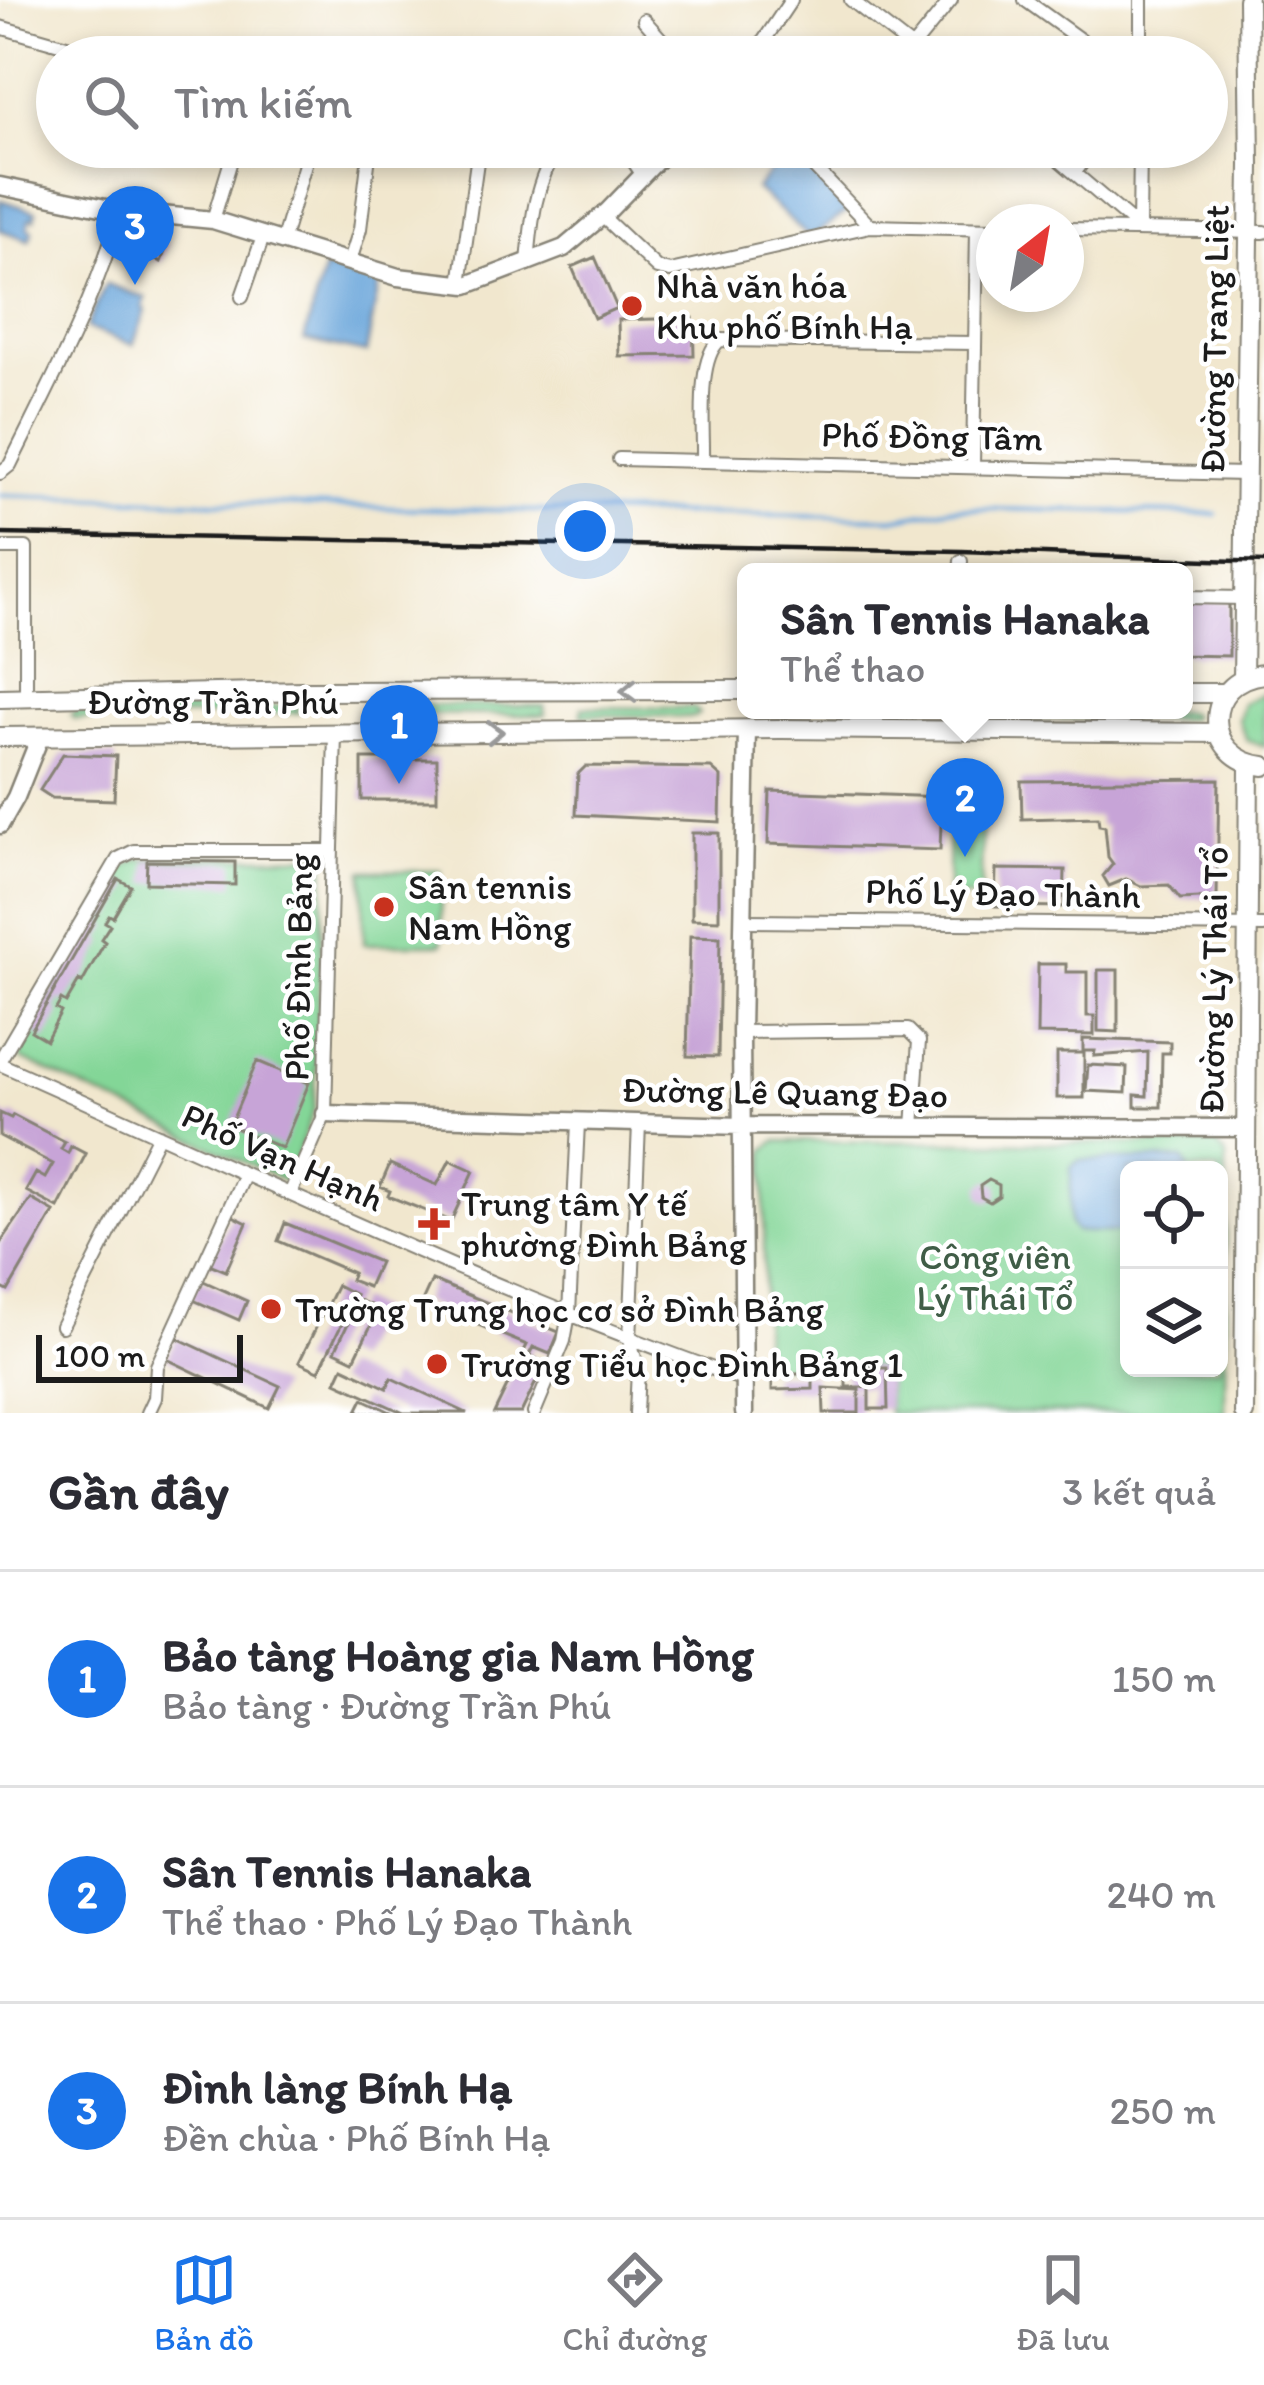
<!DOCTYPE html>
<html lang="vi">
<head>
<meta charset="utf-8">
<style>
	body { margin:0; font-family:Itim,sans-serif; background:#f2f2f3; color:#2b2b33 }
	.controls { position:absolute; right:36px; bottom:36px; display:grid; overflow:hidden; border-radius:18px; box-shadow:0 6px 18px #0003 }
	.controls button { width:108px; height:108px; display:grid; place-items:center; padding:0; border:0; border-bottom:3px solid #e1e1e2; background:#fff; color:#2b2b33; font:60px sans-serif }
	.compass { position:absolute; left:976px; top:204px; width:108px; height:108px; border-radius:50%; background:#fff; box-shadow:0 6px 18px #0003; rotate:31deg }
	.scale { position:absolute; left:36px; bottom:30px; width:207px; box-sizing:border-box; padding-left:12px; border:6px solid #1c1c1c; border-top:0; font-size:33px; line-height:42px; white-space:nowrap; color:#1c1c1c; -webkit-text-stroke:9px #fff; paint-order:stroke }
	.you { position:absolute; left:585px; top:531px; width:42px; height:42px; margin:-30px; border:9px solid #fff; border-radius:50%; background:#1a73e8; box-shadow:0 0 0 18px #1a73e833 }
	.badge { display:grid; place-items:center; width:78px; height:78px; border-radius:50%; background:#1a73e8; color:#fff; font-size:39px; font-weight:700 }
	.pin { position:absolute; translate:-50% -99px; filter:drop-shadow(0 3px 6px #0008) }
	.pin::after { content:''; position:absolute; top:63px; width:42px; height:36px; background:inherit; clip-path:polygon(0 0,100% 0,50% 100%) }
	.popup { position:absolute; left:737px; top:563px; width:456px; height:156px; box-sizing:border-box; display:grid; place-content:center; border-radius:18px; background:#fff; filter:drop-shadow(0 3px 9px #0005); font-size:39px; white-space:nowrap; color:#7c7c81 }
	.popup b { font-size:45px; color:#2b2b33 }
	.popup::after { content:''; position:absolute; left:50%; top:100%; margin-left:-24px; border:24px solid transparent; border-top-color:#fff }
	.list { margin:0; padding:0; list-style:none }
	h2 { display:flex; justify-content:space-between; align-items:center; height:156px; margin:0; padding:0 48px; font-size:51px }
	h2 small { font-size:39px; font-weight:400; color:#7c7c81 }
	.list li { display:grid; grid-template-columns:78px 1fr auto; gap:36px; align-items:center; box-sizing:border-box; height:216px; padding:0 48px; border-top:3px solid #e1e1e2 }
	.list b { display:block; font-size:45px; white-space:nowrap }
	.list p { margin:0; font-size:39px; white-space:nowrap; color:#7c7c81 }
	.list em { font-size:39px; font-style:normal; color:#7c7c81 }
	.icon { flex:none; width:66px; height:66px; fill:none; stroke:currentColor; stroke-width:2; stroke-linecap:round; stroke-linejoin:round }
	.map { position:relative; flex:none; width:1264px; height:1413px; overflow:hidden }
	.search { position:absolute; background:#fff; box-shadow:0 6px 18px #0003; left:36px; right:36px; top:36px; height:132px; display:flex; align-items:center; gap:30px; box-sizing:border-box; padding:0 42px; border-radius:66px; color:#7c7c81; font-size:45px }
	.sheet { height:804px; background:#fff }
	nav { display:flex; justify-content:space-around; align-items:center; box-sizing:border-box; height:168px; border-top:3px solid #e1e1e2; background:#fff; font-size:33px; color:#7c7c81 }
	nav a { display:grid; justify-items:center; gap:6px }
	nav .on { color:#1a73e8 }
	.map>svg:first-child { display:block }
	.green { fill:#83d697; stroke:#50795a; stroke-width:3; fill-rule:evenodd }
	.water { fill:#69a5da; stroke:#42607b; stroke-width:3 }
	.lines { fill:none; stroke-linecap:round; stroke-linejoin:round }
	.stream { stroke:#69a5da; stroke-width:4.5 }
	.building { fill:#c7a4d7 }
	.street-casing { stroke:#868275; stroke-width:16 }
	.secondary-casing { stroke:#868275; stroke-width:21 }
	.primary-casing { stroke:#868275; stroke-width:22 }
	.street { stroke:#fff; stroke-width:12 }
	.secondary { stroke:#fff; stroke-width:16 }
	.primary { stroke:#fff; stroke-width:18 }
	.rail { stroke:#1c1c1c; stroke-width:4.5 }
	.oneway { stroke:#999 }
	.poi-dot { fill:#c8321e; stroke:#fff; stroke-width:4.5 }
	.labels { text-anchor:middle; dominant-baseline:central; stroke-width:9; stroke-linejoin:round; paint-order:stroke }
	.poi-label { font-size:36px; fill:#1c1c1c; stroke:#fff; text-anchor:start }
	.street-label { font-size:36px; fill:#1c1c1c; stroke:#fff }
	.park-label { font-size:36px; fill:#405d47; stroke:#fff }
</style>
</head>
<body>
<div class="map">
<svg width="1264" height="1413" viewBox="0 0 1264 1413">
	<rect width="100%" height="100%" fill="#fff"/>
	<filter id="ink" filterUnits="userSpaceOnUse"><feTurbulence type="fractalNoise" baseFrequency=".00833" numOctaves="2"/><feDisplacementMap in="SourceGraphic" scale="24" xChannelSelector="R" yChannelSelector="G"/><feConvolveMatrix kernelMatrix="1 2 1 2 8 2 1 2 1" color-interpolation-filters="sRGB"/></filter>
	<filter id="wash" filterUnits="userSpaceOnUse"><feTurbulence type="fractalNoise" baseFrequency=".004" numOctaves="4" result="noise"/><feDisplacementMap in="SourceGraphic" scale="48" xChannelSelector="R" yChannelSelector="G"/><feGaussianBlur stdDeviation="2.7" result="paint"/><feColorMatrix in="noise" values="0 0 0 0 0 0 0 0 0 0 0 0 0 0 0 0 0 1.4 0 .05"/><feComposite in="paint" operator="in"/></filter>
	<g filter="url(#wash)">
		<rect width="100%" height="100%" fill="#f1e7ce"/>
		<path class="green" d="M 1264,693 L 1264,746 L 1247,740 L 1238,720 L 1243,703 Z
			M 372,705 L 544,706 L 545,715 L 368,714 L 366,708 Z
			M 293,706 L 298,708 L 298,713 L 74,719 L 71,715 L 75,711 Z
			M 582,707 L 694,708 L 699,713 L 695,717 L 582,715 Z
			M 993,710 L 1186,712 L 1192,715 L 1189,719 L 990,718 Z
			M 949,818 L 982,818 L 981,897 L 948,897 Z
			M 325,856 L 314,1110 L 287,1182 L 21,1059 L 19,1051 L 118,871 L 139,859 Z
			M 363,871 L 441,871 L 442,944 L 364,944 Z
			M 776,1141 L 1216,1144 L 1226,1155 L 1225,1413 L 888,1413 L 887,1367 L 763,1366 L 765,1150 ZM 1129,1170 L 1219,1170 L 1219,1368 L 1129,1368 Z"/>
		<path class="water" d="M 789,155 L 801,160 L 847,212 L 810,238 L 756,189 L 780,159 Z
			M 0,200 L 36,211 L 35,219 L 30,218 L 28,228 L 33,230 L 29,240 L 0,230 Z
			M 324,268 L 380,280 L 366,353 L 304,340 Z
			M 106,284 L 146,298 L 143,306 L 146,311 L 133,345 L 86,328 Z
			M 1183,1159 L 1189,1170 L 1129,1170 L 1129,1232 L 1076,1232 L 1070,1223 L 1071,1167 L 1079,1160 Z"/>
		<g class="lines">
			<path class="stream" d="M 0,495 L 389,508 L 898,518 L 952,508 L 1216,514"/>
		</g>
		<g id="blocks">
			<path class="building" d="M 148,222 L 158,226 L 154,237 L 168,243 L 161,262 L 123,247 L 130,228 L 144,233 Z
				M 595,257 L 617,308 L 594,318 L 572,267 Z
				M 693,318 L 694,355 L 619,356 L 618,320 Z
				M 1184,601 L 1229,602 L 1229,656 L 1184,655 Z
				M 63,754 L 116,756 L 114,800 L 52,798 L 40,790 Z
				M 362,759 L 437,759 L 437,800 L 362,800 Z
				M 586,766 L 711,768 L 721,777 L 720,822 L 576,815 L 578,774 Z
				M 1219,779 L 1217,897 L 1180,899 L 1169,885 L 1141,886 L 1126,879 L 1109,886 L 1103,876 L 1113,864 L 1108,857 L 1105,826 L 1099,825 L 1098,817 L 1022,819 L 1021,781 Z
				M 770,791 L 942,797 L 940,850 L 768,844 Z
				M 692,833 L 719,833 L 719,920 L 692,919 Z
				M 147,861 L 235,862 L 235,885 L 146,883 Z
				M 996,869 L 1065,870 L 1064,907 L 995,906 Z
				M 118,879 L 131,886 L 113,917 L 109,915 L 105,922 L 110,925 L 101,939 L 105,942 L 82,983 L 79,981 L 66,1003 L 61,1000 L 56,1009 L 61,1012 L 46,1040 L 31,1031 Z
				M 690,936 L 720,937 L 718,1057 L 687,1056 Z
				M 1038,964 L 1066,964 L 1066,972 L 1087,972 L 1087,1016 L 1094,1016 L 1094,1035 L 1037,1034 Z
				M 1098,970 L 1118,970 L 1118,1032 L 1098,1031 Z
				M 1083,1039 L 1170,1042 L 1170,1053 L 1162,1053 L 1161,1107 L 1135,1107 L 1135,1095 L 1147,1096 L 1148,1052 L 1094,1056 L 1095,1051 L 1083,1051 Z
				M 1057,1053 L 1084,1053 L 1084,1098 L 1057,1098 Z
				M 257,1061 L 309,1083 L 282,1148 L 230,1126 Z
				M 1088,1065 L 1127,1067 L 1126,1093 L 1086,1091 Z
				M 0,1113 L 11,1118 L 13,1115 L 65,1142 L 61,1149 L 68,1153 L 71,1146 L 86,1154 L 58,1208 L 26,1191 L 36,1173 L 45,1178 L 53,1164 L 0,1136 Z
				M 450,1160 L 474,1171 L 451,1221 L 388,1196 L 390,1191 L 380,1187 L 390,1164 L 437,1185 Z
				M 989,1180 L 999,1185 L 999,1196 L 990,1202 L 981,1197 L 980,1186 Z
				M 31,1199 L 54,1212 L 8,1291 L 0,1287 L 0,1244 Z
				M 231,1215 L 247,1223 L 226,1271 L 209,1264 Z
				M 285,1223 L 379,1262 L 368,1287 L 350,1280 L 353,1273 L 278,1241 Z
				M 199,1279 L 247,1301 L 239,1320 L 191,1299 Z
				M 432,1280 L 559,1332 L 550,1354 L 533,1347 L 529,1355 L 545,1363 L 521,1413 L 494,1413 L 527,1345 L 422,1302 Z
				M 337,1285 L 356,1295 L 319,1371 L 299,1362 Z
				M 359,1300 L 379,1309 L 354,1360 L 335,1351 Z
				M 177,1338 L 280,1386 L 269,1408 L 167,1359 Z
				M 343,1367 L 387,1388 L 391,1378 L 467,1413 L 404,1413 L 336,1382 Z
				M 846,1368 L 887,1368 L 888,1409 L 869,1409 L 869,1387 L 846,1387 Z
				M 772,1374 L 813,1374 L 813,1389 L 772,1390 Z
				M 823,1388 L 859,1390 L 859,1413 L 824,1413 Z
				M 363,1399 L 393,1413 L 356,1413 Z"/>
		</g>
	</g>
	<g filter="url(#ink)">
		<use href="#blocks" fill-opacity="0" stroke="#868275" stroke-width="3"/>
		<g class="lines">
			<defs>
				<path id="street" d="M 851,0 L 924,57
					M 1025,0 L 1104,57
					M 644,20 L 677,57
					M 0,27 L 105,57
					M 509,48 L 522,57
					M 912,48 L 951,0
					M 624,57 L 632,47
					M 753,57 L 791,0
					M 1141,57 L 1141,0
					M 624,147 L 642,174
					M 1044,147 L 1138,227
					M 797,149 L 870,226
					M 1076,171 L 1094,147
					M 602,216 L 657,268 L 670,271 L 870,226 L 994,229
					M 213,220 L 235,147
					M 1139,228 L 1140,147
					M 1066,229 L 1264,232
					M 283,239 L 310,147
					M 350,261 L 360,229 L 370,147
					M 528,264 C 531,224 535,180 559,147
					M 460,284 L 479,147
					M 242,297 L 264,234
					M 619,459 L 1245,474
					M 703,461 C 704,430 696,359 720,340 L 975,343
					M 973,466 L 977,229
					M 0,473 L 10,465 C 51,382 95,301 120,211
					M 0,548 L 26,548 L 26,696
					M 960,572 L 961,561
					M 1184,597 L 1244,598
					M 742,921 L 1264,926
					M 741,1032 L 908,1030 L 919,1041 L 913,1127
					M 0,1060 L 118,859 L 134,851 L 330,851
					M 0,1064 C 246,1173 490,1291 744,1380
					M 290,1194 L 325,1114 L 335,734
					M 62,1326 L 159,1135
					M 148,1413 L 155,1398 L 157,1366 L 245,1174
					M 534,1413 L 564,1341 L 569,1314 L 578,1123
					M 636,1413 L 638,1369 L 630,1340 L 639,1124"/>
				<path id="secondary" d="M 896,57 L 912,48
					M 770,147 L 799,147
					M 0,186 L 120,211 L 213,220 L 398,277 L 467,285 L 564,248 L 608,211 L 670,147
					M 0,825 L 16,797 L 40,737
					M 325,1114 L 742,1126 L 1244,1128
					M 744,1413 L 741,1032 L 747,729"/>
				<path id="primary" d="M 1264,674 C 1201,680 1202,760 1264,766
					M 1243,679 L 1250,165 L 1248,0
					M 1184,693 L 1226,693
					M 0,698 L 302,691 L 746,690
					M 0,737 L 781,729 L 1219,733
					M 1244,1413 L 1249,764"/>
			</defs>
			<use href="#street" class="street-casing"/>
			<use href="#secondary" class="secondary-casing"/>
			<use href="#primary" class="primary-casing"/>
			<use href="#street" class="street"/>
			<use href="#secondary" class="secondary"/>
			<use href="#primary" class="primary"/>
			<path class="rail" d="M 0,534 L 961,551 L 1264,562"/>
		</g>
		<defs><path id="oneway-chevron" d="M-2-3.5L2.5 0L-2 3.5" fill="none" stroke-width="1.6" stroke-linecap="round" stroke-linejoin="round" transform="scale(3)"/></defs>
		<g class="oneway">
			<use href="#oneway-chevron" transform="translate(629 691) rotate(179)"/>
			<use href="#oneway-chevron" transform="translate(495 732) rotate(-1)"/>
		</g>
	</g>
	<g class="poi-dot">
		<circle cx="632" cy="306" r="12"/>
		<circle cx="384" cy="907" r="12"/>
		<path d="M428 1206h12v12h12v12h-12v12h-12v-12h-12v-12h12z"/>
		<circle cx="271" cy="1309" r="12"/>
		<circle cx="437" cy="1364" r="12"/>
	</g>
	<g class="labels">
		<g class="poi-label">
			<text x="656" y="285">Nhà văn hóa<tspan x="656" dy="41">Khu phố Bính Hạ</tspan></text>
			<text x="408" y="886">Sân tennis<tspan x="408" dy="41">Nam Hồng</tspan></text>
			<text x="461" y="1203">Trung tâm Y tế<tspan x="461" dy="41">phường Đình Bảng</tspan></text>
			<text x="295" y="1309">Trường Trung học cơ sở Đình Bảng</text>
			<text x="461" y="1364">Trường Tiểu học Đình Bảng 1</text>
		</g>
		<g class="street-label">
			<text transform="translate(1214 339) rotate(-89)">Đường Trang Liệt</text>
			<text transform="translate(932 436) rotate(1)">Phố Đồng Tâm</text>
			<text x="213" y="701">Đường Trần Phú</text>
			<text transform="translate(1003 893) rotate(1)">Phố Lý Đạo Thành</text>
			<text transform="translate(298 967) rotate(-89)">Phố Đình Bảng</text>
			<text transform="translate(1213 980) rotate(-89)">Đường Lý Thái Tổ</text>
			<text transform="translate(785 1092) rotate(1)">Đường Lê Quang Đạo</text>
			<text transform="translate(283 1157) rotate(24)">Phố Vạn Hạnh</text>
		</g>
		<g class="park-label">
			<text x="995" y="1256">Công viên<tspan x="995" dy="41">Lý Thái Tổ</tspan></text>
		</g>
	</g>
</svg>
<div class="controls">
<button><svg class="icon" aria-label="locate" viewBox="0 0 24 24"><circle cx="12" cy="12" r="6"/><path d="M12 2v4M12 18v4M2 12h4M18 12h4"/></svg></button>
<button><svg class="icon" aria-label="layers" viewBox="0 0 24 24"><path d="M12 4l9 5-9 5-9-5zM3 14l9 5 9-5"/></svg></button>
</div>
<svg class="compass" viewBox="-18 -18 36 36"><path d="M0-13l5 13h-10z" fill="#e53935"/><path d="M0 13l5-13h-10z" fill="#7c7c81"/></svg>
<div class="scale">100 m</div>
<div class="you"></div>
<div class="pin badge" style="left:399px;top:784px">1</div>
<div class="pin badge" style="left:965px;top:857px">2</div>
<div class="popup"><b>Sân Tennis Hanaka</b>Thể thao</div>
<div class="pin badge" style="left:135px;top:285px">3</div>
<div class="search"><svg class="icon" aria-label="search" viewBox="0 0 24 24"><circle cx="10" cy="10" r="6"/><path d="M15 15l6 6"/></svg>Tìm kiếm</div>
</div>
<section class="sheet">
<h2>Gần đây<small>3 kết quả</small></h2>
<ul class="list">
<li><span class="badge">1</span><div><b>Bảo tàng Hoàng gia Nam Hồng</b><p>Bảo tàng · Đường Trần Phú</p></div><em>150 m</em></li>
<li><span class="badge">2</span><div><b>Sân Tennis Hanaka</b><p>Thể thao · Phố Lý Đạo Thành</p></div><em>240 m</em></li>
<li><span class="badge">3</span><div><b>Đình làng Bính Hạ</b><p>Đền chùa · Phố Bính Hạ</p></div><em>250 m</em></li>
</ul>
</section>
<nav>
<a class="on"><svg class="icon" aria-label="map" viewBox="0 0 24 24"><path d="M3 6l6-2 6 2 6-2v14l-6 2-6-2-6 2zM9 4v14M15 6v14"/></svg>Bản đồ</a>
<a><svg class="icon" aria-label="directions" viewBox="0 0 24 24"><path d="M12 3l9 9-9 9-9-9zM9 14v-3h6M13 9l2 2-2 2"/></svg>Chỉ đường</a>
<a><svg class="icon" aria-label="saved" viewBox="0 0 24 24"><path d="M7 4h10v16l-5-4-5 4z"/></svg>Đã lưu</a>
</nav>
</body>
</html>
